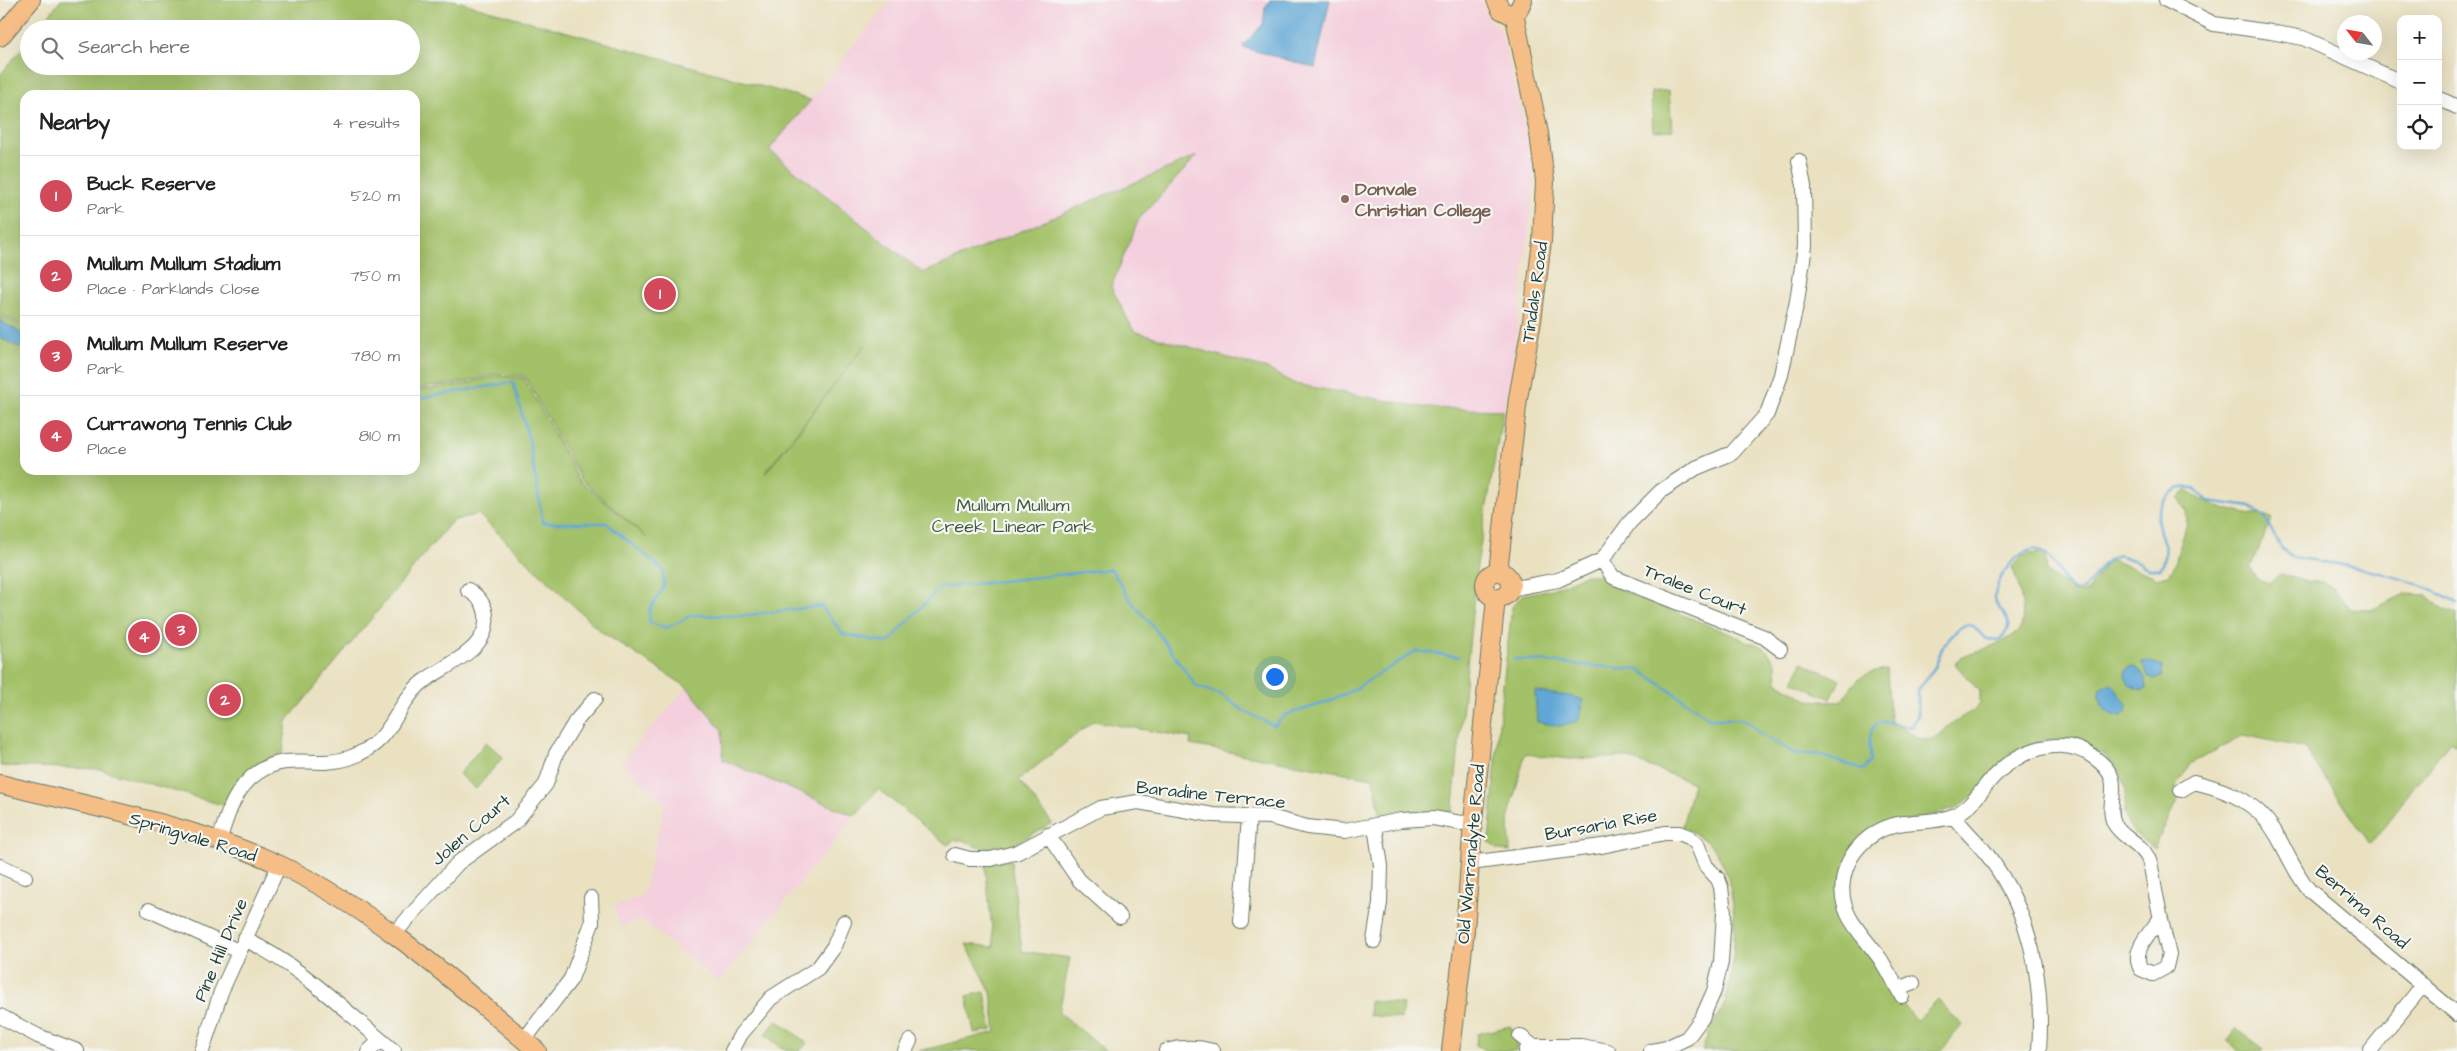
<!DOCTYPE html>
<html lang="en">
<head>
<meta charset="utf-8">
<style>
	body { margin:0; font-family:"Architects Daughter",sans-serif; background:#f6f6f6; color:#222 }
	.controls { position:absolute; right:15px; top:15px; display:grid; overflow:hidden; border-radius:10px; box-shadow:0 5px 20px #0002 }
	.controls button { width:45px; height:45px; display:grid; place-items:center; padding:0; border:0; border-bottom:1px solid #e0e0e0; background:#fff; color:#222; font:25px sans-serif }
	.compass { position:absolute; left:2337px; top:15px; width:45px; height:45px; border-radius:50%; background:#fff; box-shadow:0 5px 20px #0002; rotate:301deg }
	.you { position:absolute; left:1274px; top:676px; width:18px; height:18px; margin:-12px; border:4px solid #fff; border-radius:50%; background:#1a73e8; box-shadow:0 0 0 8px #1a73e833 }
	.badge { display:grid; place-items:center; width:32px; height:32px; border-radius:50%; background:#d1495b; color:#fff; font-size:16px; font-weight:700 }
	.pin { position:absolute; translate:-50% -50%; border:2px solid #fff; box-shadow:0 1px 5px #0006 }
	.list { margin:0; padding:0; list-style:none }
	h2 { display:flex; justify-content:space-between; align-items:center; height:65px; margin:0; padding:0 20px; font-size:21px }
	h2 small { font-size:16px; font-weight:400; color:#767676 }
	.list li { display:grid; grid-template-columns:32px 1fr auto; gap:15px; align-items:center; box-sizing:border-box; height:80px; padding:0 20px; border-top:1px solid #e0e0e0 }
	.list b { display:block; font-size:19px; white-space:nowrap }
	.list p { margin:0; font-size:16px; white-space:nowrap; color:#767676 }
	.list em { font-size:16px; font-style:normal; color:#767676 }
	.icon { flex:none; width:28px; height:28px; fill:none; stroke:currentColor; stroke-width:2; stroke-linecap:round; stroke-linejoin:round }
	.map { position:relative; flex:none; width:2457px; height:1051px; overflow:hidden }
	.search { position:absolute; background:#fff; box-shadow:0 5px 20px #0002; left:20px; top:20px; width:400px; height:55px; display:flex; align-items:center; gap:12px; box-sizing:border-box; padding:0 18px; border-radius:28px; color:#767676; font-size:19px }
	.panel { position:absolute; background:#fff; box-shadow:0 5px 20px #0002; left:20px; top:90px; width:400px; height:385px; border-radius:15px }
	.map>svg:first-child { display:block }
	.built { fill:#f4cfdd }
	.green { fill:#a3c168; stroke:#617f4e; fill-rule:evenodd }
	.water { fill:#60a7d6; stroke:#407285 }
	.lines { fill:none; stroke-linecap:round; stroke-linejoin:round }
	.stream { stroke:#60a7d6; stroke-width:2.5 }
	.minor-casing { stroke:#667665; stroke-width:16 }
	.major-casing { stroke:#667665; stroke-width:20 }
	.minor { stroke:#fff; stroke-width:14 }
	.major { stroke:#f6be87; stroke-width:18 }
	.education-dot { fill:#8d6e63; stroke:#f6f6f2; stroke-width:2 }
	.labels { text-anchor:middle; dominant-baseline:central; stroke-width:4.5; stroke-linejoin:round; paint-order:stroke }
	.education-label { font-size:18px; font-weight:bold; fill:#785e54; stroke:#f6f6f2; text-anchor:start }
	.street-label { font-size:18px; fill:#1f3d34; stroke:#f6f6f2 }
	.park-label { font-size:18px; fill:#405e41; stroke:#f6f6f2 }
</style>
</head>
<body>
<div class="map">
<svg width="2457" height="1051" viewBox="0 0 2457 1051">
	<rect width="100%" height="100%" fill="#f6f6f2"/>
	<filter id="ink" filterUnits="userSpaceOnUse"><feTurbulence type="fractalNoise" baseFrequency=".02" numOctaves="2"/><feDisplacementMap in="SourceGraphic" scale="10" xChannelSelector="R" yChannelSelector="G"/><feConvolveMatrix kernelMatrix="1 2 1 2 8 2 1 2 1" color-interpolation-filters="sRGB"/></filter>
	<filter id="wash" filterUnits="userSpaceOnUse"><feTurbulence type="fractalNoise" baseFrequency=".0096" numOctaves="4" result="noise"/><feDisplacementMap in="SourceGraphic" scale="20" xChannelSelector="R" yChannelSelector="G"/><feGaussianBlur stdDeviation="1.12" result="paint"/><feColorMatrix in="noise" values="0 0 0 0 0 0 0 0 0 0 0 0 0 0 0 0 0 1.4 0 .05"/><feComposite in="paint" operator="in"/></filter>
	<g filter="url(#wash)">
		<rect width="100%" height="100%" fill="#eae1c1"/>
		<path class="built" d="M 891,0 L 1481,0 L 1490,21 L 1500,29 L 1526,131 L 1535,179 L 1510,385 L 1503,410 L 1428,408 L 1295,384 L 1267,369 L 1134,331 L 1111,287 L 1139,219 L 1196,157 L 922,273 L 769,150 Z
			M 687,687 L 722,730 L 723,760 L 855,816 L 719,982 L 642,920 L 621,927 L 614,906 L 643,896 L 665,803 L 621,763 Z"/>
		<path class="green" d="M 61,0 L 453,0 L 811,100 L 769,150 L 923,273 L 1197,156 L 1139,219 L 1111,287 L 1134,331 L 1267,369 L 1295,384 L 1428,408 L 1503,410 L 1477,565 L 1452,816 L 1382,821 L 1373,778 L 1190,745 L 1191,738 L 1093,721 L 1019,780 L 1052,823 L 1005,850 L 977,847 L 963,840 L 955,840 L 947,845 L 878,789 L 855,816 L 723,760 L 722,730 L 687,687 L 600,631 L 478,514 L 452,521 L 287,721 L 283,752 L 256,767 L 229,807 L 99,769 L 0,766 L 0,316 L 25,327 L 25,470 L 415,470 L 415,390 L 456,386 L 496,376 L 524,378 L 579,480 L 646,537 L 581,479 L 525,376 L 496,374 L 456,384 L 415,388 L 415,95 L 25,95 L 25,325 L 0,314 L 0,75 L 29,40 L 29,66 L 411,66 L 411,29 L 38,29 ZM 865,345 L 766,473 L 765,473 Z
			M 1669,90 L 1672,130 L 1653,131 L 1651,92 Z
			M 2187,490 C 2204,503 2225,509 2246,514 C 2256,516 2264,513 2272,519 C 2263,535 2259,552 2250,567 L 2257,579 L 2270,583 L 2280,574 L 2307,582 L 2323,582 L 2333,588 L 2351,609 L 2371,610 L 2405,594 L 2425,595 L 2447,611 L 2457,614 L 2457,746 L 2450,741 L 2370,844 L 2305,748 L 2244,735 L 2190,764 L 2176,788 L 2179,796 L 2154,849 L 2134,833 L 2128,824 L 2124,811 L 2126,790 L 2118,769 L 2105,755 L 2075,742 L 2046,739 L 2017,751 L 1973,796 L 1955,809 L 1872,830 L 1837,895 L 1839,911 L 1849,929 L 1868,952 L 1894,994 L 1917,1021 L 1938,1000 L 1962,1025 L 1941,1051 L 1702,1051 C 1705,1044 1707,1036 1710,1029 C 1715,1020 1722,1012 1725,1002 C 1737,963 1742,878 1711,846 C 1703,838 1693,832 1682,827 L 1693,783 L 1625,757 L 1570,759 L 1525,754 L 1509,816 L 1510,852 L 1496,849 L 1489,842 L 1500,712 L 1512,607 L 1522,595 L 1552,589 L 1584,575 L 1601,575 L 1620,590 L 1765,648 L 1776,663 L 1777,682 L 1808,700 L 1841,702 C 1855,681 1861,672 1887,669 L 1890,720 C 1904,727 1922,749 1939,735 C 1944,732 1946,727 1951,724 C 1961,716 1971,714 1980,704 L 1980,692 L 1955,664 L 1960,658 C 1973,653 2015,639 2020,629 C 2027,614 2018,581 2012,567 C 2022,554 2029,552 2045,554 L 2047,571 L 2051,575 L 2079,593 L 2089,590 L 2107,561 L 2115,561 L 2158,578 L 2168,575 L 2174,566 L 2187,523 L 2186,511 L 2178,498 Z
			M 1802,662 L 1840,680 L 1831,699 L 1793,682 Z
			M 486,742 L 503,757 L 476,789 L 459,774 Z
			M 1011,860 L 1022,951 L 1070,958 L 1059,1012 L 1106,1051 L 919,1051 L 996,1032 L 991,992 L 966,944 L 994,947 L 985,864 Z
			M 985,992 L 992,1030 L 974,1033 L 967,996 Z
			M 1370,1000 L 1403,1004 L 1401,1019 L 1369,1015 Z
			M 777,1020 L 807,1043 L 800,1051 L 786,1051 L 765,1035 Z
			M 1510,1026 L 1517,1041 L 1516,1051 L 1486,1051 L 1476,1045 L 1477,1034 Z
			M 2236,1029 L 2263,1049 L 2261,1051 L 2240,1051 L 2227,1041 Z"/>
		<path class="water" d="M 1270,0 L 1330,0 L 1315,68 L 1242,47 L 1263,24 L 1265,8 Z
			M 0,321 L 25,335 L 25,350 L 0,338 Z
			M 2149,661 L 2162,666 L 2161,677 L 2154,679 L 2148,676 L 2141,662 Z
			M 2131,666 C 2140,667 2147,680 2147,688 L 2140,690 L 2129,685 L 2125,676 L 2126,670 Z
			M 2111,683 L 2127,704 L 2126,712 L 2122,716 C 2106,717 2097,704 2101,688 Z
			M 1535,691 C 1551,695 1567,694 1583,700 L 1582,709 L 1578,721 L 1560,726 L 1537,722 Z"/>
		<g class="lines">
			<path class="stream" d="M 415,401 L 416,399 L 513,382 L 529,440 L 543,523 L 606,523 L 663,570 L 664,586 L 649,611 L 650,623 L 667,628 L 692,615 L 739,616 L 821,606 L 843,634 L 888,643 L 939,588 L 1111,569 L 1131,601 L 1155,629 L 1197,687 L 1220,694 L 1244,711 L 1274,726 L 1285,715 L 1322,704 L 1355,689 L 1416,651 L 1459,657
				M 1514,659 L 1640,670 L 1711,719 L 1740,719 L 1751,724 L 1761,735 L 1798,755 L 1817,754 L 1863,770 L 1871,761 C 1870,747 1864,721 1887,722 C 1895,723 1902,727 1911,727 L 1918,715 L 1918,690 L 1935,667 L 1943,646 L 1958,629 L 1965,625 L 1972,626 L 1987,639 L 1999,640 C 2002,636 2008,632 2008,627 C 2010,618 1999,610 1996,603 C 1991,588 2008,563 2020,555 C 2024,552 2030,551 2034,549 C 2058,556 2057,576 2074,592 C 2092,589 2094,572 2107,561 C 2110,559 2114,557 2118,555 L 2139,562 L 2148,569 L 2160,569 C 2172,552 2161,541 2158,524 C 2155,513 2167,493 2178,489 C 2182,487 2189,488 2194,488 L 2208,501 L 2251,507 L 2264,517 L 2282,549 L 2291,557 C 2340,564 2388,571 2434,591 C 2442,595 2451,597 2457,604"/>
		</g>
	</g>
	<g filter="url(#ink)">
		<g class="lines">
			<defs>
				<path id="minor" d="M 2166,0 L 2214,24 L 2271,32 L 2303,38 L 2401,82
					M 2438,98 L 2457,107
					M 1602,560 L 1613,577 L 1764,637 L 1780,649
					M 1510,589 L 1558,580 L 1602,560 L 1630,522 L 1661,491 L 1696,468 L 1732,453 L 1767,414 L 1781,375 L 1797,301 L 1805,246 L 1804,186 L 1799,161
					M 2181,790 L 2194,782 C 2231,791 2259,803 2278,837 C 2288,855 2296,874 2309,890 L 2457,1014
					M 1953,816 C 1964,829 1975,840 1986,853 C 2031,911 2044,979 2039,1051
					M 1048,835 L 1079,880 L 1120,917
					M 219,841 C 227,816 234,789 257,773 C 288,751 316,769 349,758 C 394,742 390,714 418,686 C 439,666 490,653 486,616 C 485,603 478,596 468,590
					M 955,855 L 970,859 L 991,859 L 1018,852 L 1101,808 L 1138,802 L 1213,815 L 1270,817 L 1307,827 L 1344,831 L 1402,820 L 1433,818 L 1461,823 L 1473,822
					M 1470,863 L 1602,846 L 1665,833 L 1679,833 L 1689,837 L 1697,844 L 1706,866 L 1718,879 L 1721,887 L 1724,912 L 1721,962 L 1714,991 L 1702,1018 L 1687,1038 L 1666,1048 L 1651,1051
					M 0,866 L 25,877
					M 149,910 L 238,951
					M 1241,922 L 1249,816
					M 394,934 L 458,863 L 516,821 L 546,784 L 556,754 L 576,721 L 595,699
					M 244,939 C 300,965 346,1012 394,1051
					M 1374,941 L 1380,903 L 1381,866 L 1375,826
					M 1898,989 L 1913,983
					M 1902,996 C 1895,984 1888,972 1881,960 C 1863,934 1838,916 1843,881 C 1847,850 1874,827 1904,823 C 1920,821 1938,822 1953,816 C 1972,808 1980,791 1993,777 C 2019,750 2062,733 2095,758 C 2128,782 2104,800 2114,823 C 2122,838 2140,842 2148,858 C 2153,869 2153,883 2156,895 C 2160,915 2164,934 2169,954 L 2166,967 L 2153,974 L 2141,969 C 2130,951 2150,933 2160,919
					M 0,1016 L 38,1036 L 77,1051
					M 1520,1036 L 1533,1046 L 1526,1051
					M 524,1040 L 571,979 L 592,923 L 591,898
					M 1533,1046 L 1581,1046 L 1608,1051
					M 202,1051 L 221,992 L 279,865
					M 369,1051 L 381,1040
					M 732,1051 L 741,1034 L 771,998 L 818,968 L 834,946 L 844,922
					M 905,1051 L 910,1041
					M 1166,1051 C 1181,1047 1198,1047 1213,1051
					M 2370,1051 L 2423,985"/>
				<path id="major" d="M 1496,0 L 1501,10 L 1509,14 L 1518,11 L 1523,0
					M 0,37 L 31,0
					M 1498,572 L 1518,398 L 1532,321 L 1542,241 L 1545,181 L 1539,133 L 1514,13
					M1485 585a13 13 0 1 1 26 0a13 13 0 1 1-26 0Z
					M 0,784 C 91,807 196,826 280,865 C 376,910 457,984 537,1051
					M 1451,1051 L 1465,930 L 1473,822 L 1496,598"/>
			</defs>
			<use href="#minor" class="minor-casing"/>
			<use href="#major" class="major-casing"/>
			<use href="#minor" class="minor"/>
			<use href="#major" class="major"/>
		</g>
	</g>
	<circle class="education-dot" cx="1345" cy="199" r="5"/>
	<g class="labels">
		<g class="education-label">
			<text x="1355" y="189">Donvale<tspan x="1355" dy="21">Christian College</tspan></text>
		</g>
		<g class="street-label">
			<text transform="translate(1535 292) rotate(-82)">Tindals Road</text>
			<text transform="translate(1695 590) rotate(22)">Tralee Court</text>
			<text transform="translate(1211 795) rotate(6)">Baradine Terrace</text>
			<text transform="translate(1601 825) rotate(-10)">Bursaria Rise</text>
			<text transform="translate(471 830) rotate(-41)">Jolen Court</text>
			<text transform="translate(193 837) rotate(17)">Springvale Road</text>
			<text transform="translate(1471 854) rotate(-85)">Old Warrandyte Road</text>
			<text transform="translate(2362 907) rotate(41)">Berrima Road</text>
			<text transform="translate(221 950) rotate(-67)">Pine Hill Drive</text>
		</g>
		<g class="park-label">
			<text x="1013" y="505">Mullum Mullum<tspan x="1013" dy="21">Creek Linear Park</tspan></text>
		</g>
	</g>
</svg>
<div class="controls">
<button>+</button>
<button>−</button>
<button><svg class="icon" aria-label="locate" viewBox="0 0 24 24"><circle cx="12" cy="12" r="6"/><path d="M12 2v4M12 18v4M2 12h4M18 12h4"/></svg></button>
</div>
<svg class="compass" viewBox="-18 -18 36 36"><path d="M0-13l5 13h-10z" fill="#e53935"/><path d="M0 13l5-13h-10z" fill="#767676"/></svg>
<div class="you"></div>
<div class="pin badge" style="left:660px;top:294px">1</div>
<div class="pin badge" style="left:225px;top:700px">2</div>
<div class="pin badge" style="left:181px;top:630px">3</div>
<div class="pin badge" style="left:144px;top:637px">4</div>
<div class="search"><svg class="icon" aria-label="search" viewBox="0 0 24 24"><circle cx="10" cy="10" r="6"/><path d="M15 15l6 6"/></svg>Search here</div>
<section class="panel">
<h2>Nearby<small>4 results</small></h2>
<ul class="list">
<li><span class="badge">1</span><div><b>Buck Reserve</b><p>Park</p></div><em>520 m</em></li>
<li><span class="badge">2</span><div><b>Mullum Mullum Stadium</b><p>Place · Parklands Close</p></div><em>750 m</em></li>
<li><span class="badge">3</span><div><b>Mullum Mullum Reserve</b><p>Park</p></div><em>780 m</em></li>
<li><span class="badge">4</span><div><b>Currawong Tennis Club</b><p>Place</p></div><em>810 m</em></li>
</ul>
</section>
</div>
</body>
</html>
